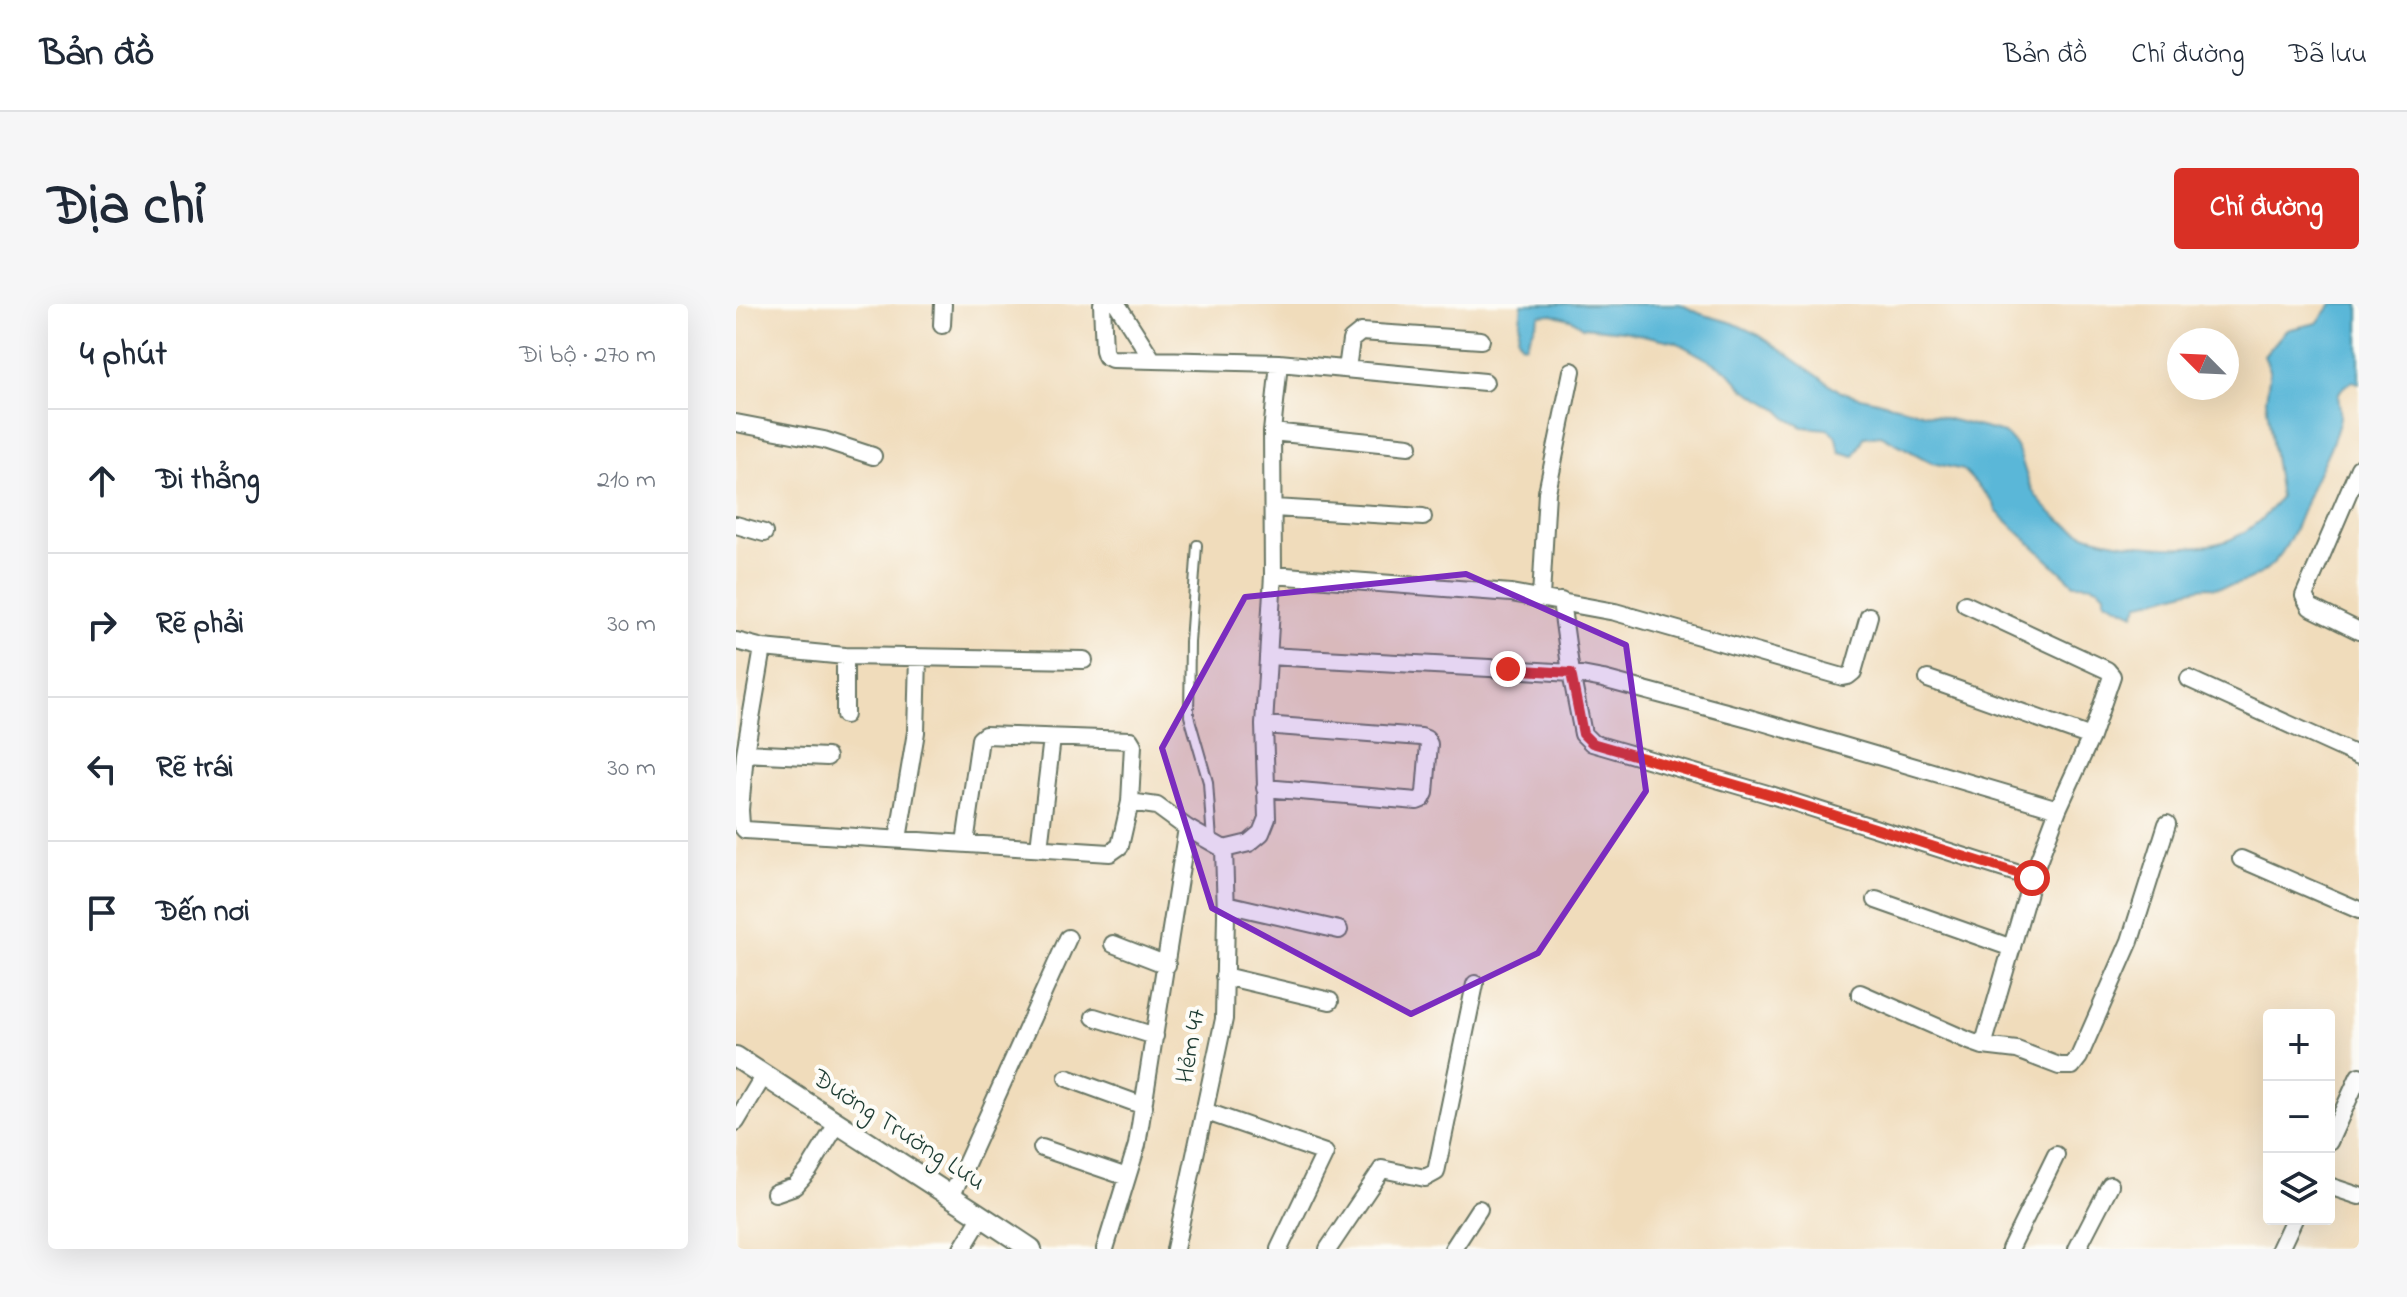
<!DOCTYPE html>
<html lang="vi">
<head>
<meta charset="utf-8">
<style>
	body { margin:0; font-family:"Indie Flower",sans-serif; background:#f6f6f7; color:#1f2937 }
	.controls { position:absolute; right:24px; bottom:24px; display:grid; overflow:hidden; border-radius:8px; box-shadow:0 8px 32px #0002 }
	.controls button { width:72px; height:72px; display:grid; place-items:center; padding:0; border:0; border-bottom:2px solid #e0e1e3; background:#fff; color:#1f2937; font:40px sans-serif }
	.compass { position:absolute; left:1431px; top:24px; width:72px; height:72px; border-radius:50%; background:#fff; box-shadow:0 8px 32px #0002; rotate:294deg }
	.stop { position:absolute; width:24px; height:24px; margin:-18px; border:6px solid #d93025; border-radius:50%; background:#fff }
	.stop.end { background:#d93025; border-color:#fff; box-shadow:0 2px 8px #0008 }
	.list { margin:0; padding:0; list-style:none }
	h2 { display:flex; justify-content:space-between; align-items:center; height:104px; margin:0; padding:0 32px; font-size:34px }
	h2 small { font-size:26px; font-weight:400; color:#747a83 }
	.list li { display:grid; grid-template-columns:52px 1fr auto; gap:24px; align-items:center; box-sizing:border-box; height:144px; padding:0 32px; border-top:2px solid #e0e1e3 }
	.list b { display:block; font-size:30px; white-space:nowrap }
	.list em { font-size:26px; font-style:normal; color:#747a83 }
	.icon { flex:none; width:44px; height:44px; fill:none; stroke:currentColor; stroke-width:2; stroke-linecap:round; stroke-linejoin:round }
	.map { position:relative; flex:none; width:1623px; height:945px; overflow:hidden; border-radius:8px }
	header { display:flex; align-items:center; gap:48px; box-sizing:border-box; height:112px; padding:0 40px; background:#fff; border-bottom:2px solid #e0e1e3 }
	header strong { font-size:38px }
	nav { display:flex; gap:44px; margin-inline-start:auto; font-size:28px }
	.intro { display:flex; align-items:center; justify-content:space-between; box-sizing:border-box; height:192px; padding:0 48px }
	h1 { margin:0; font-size:56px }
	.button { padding:20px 36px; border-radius:8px; background:#d93025; color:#fff; font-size:28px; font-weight:700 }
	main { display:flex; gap:48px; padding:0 48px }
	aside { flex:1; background:#fff; border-radius:8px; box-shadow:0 8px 32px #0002 }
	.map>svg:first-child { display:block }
	.water { fill:#5ab7d8; stroke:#3c7a86; stroke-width:2 }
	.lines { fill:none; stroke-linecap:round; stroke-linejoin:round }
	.service-casing { stroke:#687563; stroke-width:12 }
	.minor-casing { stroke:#687563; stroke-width:20 }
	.tertiary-casing { stroke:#687563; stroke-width:24 }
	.service { stroke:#fff; stroke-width:8 }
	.minor { stroke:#fff; stroke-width:16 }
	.tertiary { stroke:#fff; stroke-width:20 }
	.route { stroke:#d93025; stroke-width:10 }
	.marked { fill:#7b2cbf; fill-opacity:0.2; stroke:#7b2cbf; stroke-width:6; stroke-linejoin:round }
	.labels { text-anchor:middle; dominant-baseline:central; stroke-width:8; stroke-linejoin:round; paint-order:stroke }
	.street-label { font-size:26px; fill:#1f3d34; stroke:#fdfcf7 }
</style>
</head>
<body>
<header>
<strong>Bản đồ</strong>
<nav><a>Bản đồ</a><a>Chỉ đường</a><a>Đã lưu</a></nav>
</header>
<div class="intro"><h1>Địa chỉ</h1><a class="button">Chỉ đường</a></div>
<main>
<aside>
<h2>4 phút<small>Đi bộ · 270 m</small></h2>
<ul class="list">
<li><svg class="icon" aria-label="ahead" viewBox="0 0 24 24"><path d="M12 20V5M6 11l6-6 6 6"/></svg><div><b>Đi thẳng</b></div><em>210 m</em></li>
<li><svg class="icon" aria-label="right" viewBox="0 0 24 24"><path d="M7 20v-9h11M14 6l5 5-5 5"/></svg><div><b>Rẽ phải</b></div><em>30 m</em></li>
<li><svg class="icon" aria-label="left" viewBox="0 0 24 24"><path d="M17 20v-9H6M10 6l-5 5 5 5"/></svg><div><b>Rẽ trái</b></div><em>30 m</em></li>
<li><svg class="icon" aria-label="arrive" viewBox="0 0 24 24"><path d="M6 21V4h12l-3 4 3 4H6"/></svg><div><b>Đến nơi</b></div></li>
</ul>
</aside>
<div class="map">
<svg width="1623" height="945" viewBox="0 0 1623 945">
	<rect width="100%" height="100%" fill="#fdfcf7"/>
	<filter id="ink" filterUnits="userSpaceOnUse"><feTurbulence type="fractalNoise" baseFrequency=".0125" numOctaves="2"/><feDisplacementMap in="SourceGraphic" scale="16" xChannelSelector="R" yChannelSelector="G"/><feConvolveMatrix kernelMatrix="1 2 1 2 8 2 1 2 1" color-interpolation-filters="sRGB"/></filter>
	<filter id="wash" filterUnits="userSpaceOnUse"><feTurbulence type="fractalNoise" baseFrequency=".006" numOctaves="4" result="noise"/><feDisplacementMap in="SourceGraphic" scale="32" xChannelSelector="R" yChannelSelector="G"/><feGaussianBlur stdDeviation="1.8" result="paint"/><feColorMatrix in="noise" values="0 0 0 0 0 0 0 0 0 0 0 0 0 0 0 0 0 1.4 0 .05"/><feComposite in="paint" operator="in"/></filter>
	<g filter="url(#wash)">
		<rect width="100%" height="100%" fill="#f0dcbb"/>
		<path class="water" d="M 786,0 L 944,0 L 965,10 L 997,19 L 1023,31 L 1105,88 L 1268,129 C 1290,146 1285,171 1300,192 C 1312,209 1335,226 1354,232 C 1388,242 1460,249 1493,236 C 1514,227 1531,212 1544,193 L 1530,96 L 1534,66 L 1528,52 L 1550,26 L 1581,19 L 1596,0 L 1623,0 L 1623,79 L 1616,77 C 1591,92 1609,97 1603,118 C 1598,140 1586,159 1577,180 C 1557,227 1548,275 1487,283 C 1481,284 1475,283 1469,283 C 1446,286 1426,296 1403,299 L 1398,310 L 1369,296 L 1369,289 C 1360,279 1351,280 1338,280 L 1260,207 L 1258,200 L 1250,190 L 1227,166 L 1196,159 L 1145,131 L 1128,133 L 1118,152 L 1104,148 L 1099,131 L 1092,125 L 1067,123 L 1052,115 L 1043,106 L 1008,85 L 991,66 L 940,38 L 887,27 L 847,23 L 837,16 L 816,10 L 804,11 L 790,41 L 785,40 L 782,33 Z"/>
	</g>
	<g filter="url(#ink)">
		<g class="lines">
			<defs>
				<path id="service" d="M 461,241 L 454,338 L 453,412 L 472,478 L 476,537"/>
				<path id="minor" d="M 366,0 L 368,46 L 370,52 L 376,55 L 543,59 L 749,78
					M 381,0 L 416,55
					M 206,21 L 207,0
					M 611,65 L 615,36 L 625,28 L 745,36
					M 0,119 L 88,136 L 137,152
					M 536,128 L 673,142
					M 1623,164 L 1568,292 L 1574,303 L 1623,327
					M 538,204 L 687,213
					M 0,221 L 28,229
					M 537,271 L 775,289 L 879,308 L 1107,373 L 1112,372 L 1117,368 L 1133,312
					M 805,293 L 811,188 L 836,67
					M 825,297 L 835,369 L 847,430 L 856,439 L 1035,491 L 1296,574
					M 1229,300 L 1371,366 L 1376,372 L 1355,433 L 1322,505
					M 0,337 L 27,344 L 9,449 L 4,506 L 5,521 L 9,526 L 374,549 L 384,542 L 394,498 L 421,502 L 451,524 L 488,545 L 513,539 L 525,529 L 531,514 L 528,421 L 537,271 L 536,128 L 543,59
					M 27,344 L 109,352 L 348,356
					M 532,352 L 772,365 L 835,369 L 867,375 L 1016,415 L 1322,505 L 1296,574 L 1247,742 L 1233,737 L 1124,689
					M 1192,375 L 1355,433
					M 1453,375 L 1623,452
					M 109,411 L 109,352
					M 528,421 L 685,433 L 690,435 L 693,440 L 689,489 L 686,495 L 681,497 L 529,484
					M 9,449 L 91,453
					M 162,535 L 180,428 L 182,353
					M 229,539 L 244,435 L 249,431 L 394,436 L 397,441 L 394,498
					M 303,544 L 316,434
					M 1505,555 L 1623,606
					M 1140,596 L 1276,644
					M 490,600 L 603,626
					M 377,640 L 431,661
					M 488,672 L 594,697
					M 358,713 L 419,732
					M 1247,742 L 1281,746 L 1323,762 L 1336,762 L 1343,753 L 1394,637 L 1431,520
					M 331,774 L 408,802
					M 468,807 L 589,849 L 543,945
					M 0,818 L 28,771
					M 1593,838 L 1623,772
					M 306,844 L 391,873
					M 1593,882 L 1623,892
					M 39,889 L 59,882 L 73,866 L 101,820
					M 216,891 L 332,634
					M 226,945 L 246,912
					M 369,945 L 401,841 L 451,524
					M 439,945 L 488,715 L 490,610 L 488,545
					M 592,945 L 646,865 L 689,874 L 700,868 L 739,680
					M 717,945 L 743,905
					M 1274,945 L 1320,851
					M 1341,945 L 1374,881
					M 1544,945 L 1558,915"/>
				<path id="tertiary" d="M 0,753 C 98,818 198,880 295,945"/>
			</defs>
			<use href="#service" class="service-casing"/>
			<use href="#minor" class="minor-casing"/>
			<use href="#tertiary" class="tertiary-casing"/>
			<use href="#service" class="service"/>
			<use href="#minor" class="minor"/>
			<use href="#tertiary" class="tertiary"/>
		</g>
	</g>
	<g class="lines" filter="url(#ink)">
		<path class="route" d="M 772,365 L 835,369 L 847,430 L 856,439 L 1035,491 L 1296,574"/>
	</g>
	<path class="marked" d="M 730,270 L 890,341 L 910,487 L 802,649 L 675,710 L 476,604 L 426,444 L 509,293 Z"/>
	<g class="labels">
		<g class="street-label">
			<text transform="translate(456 742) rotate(-80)">Hẻm 47</text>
			<text transform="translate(162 827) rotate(33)">Đường Trường Lưu</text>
		</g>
	</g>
</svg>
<div class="controls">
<button>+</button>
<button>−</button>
<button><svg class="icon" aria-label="layers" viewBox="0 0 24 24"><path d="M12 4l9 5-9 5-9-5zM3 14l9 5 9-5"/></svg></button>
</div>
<svg class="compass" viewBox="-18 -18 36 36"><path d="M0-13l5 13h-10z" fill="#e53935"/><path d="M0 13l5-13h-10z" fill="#747a83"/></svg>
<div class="stop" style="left:1296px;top:574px"></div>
<div class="stop end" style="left:772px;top:365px"></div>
</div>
</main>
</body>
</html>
